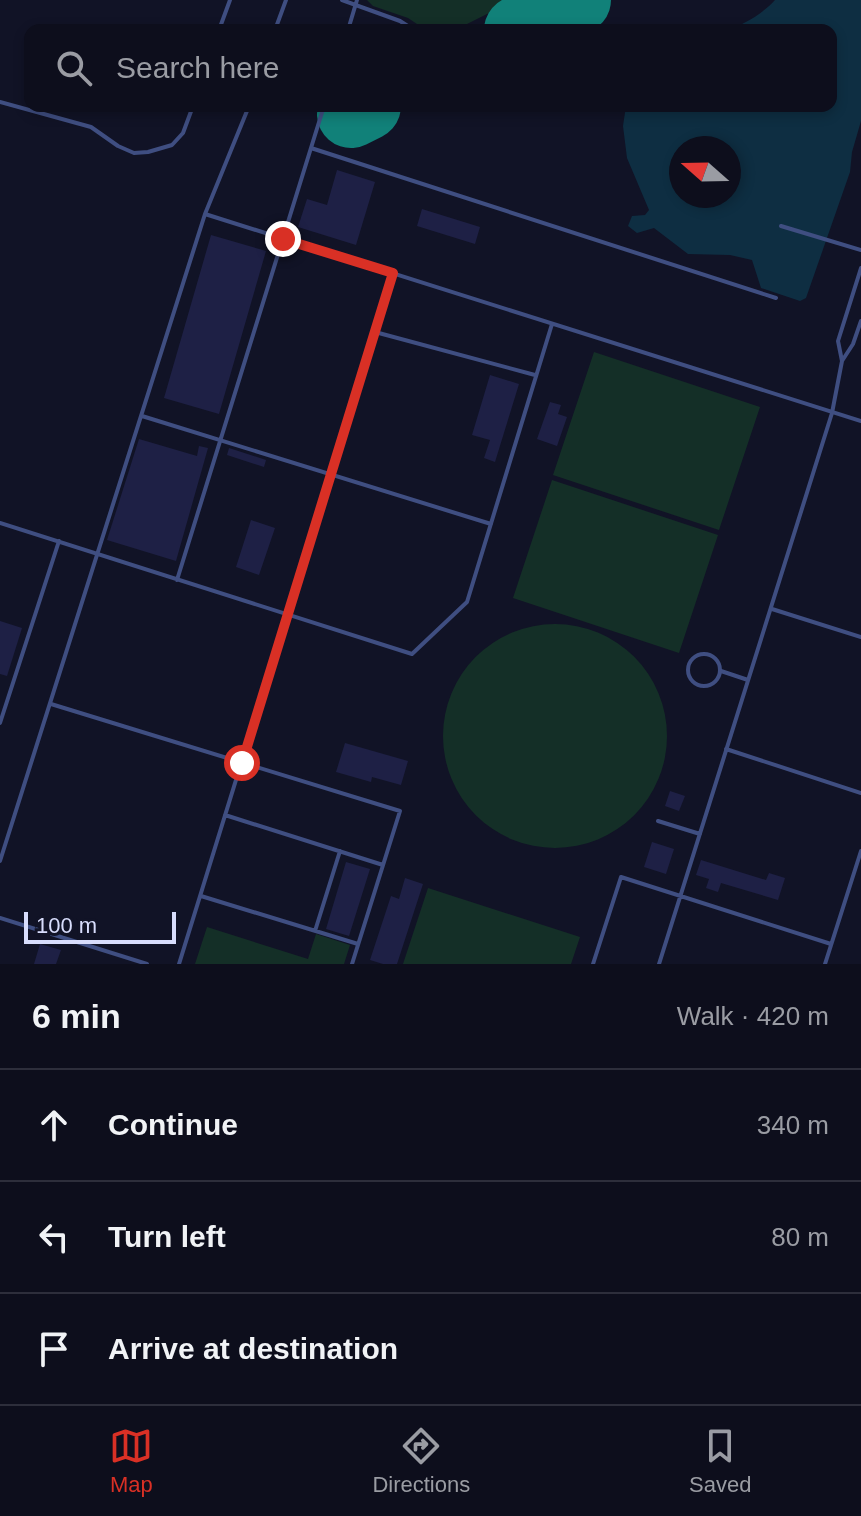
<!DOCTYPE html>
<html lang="en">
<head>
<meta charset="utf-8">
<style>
	body { margin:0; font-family:Arial,sans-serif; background:#1b1c29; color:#f1f3f6 }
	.compass { position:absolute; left:669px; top:136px; width:72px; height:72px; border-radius:50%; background:#0d0e1c; box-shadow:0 4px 12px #0003; rotate:290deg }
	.scale { position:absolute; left:24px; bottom:20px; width:152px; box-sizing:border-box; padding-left:8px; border:4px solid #d8ddfc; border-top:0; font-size:22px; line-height:28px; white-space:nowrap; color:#d8ddfc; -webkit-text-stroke:6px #111326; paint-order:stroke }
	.stop { position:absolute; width:24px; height:24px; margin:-18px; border:6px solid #d93025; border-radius:50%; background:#fff }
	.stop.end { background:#d93025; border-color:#fff; box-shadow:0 2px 8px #0008 }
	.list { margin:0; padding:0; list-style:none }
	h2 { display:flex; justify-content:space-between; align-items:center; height:104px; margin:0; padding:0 32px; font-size:34px }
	h2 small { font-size:26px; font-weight:400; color:#9a9ca3 }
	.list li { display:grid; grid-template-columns:52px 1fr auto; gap:24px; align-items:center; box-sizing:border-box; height:112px; padding:0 32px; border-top:2px solid #2d2e3b }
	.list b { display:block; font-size:30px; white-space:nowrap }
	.list em { font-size:26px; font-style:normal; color:#9a9ca3 }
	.icon { flex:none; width:44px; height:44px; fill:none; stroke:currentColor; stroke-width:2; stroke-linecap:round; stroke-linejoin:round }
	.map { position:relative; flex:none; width:861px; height:964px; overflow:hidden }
	.search { position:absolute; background:#0d0e1c; box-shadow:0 4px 12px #0003; left:24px; right:24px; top:24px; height:88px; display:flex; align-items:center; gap:20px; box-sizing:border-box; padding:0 28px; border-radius:16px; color:#9a9ca3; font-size:30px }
	.sheet { height:440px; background:#0d0e1c }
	nav { display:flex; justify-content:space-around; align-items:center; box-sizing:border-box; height:112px; border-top:2px solid #2d2e3b; background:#0d0e1c; font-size:22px; color:#9a9ca3 }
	nav a { display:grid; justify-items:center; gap:4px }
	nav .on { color:#d93025 }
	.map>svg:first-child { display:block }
	.green { fill:#142f27 }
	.water { fill:#0e2e42; fill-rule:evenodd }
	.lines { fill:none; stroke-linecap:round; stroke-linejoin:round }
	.runway { stroke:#118179; stroke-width:68 }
	.building { fill:#1e2045 }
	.lane { stroke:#3f4e81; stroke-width:4 }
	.route { stroke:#d93025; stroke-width:10 }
</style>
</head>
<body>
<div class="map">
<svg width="861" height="964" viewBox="0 0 861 964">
	<rect width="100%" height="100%" fill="#111326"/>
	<path class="green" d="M 367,0 L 515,0 L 455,30 L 426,30 L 408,18 L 373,6 Z
		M 594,352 L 760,407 L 719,530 L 553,475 Z
		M 552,480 L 718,535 L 679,653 L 513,598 Z
		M443 736a112 112 0 1 1 224 0a112 112 0 1 1-224 0Z
		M 428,888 L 580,937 L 571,964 L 403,964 Z
		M 207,927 L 308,959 L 316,934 L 350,945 L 344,964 L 195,964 Z"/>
	<path class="water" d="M 775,0 L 861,0 L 861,121 L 852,152 L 850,172 L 806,298 L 800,301 L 761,288 L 752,260 L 730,255 L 688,254 L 654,228 L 637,233 L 628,226 L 632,216 L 645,215 L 649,210 L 627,158 L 623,126 L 626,106 L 831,106 L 831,30 L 727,30 C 745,24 762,14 775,0 ZM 681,148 L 729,148 L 729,196 L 681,196 Z"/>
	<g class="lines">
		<path class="runway" d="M 518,30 L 577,0
			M 351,114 L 367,106"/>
	</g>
	<path class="building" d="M 337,170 L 375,182 L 356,245 L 298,227 L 307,199 L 327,205 Z
		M 422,209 L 480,227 L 475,244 L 417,226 Z
		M 211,235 L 266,251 L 219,414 L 164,398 Z
		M 490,375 L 519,384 L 495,462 L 484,458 L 490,440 L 472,435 Z
		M 550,402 L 561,405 L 558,414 L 567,417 L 557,446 L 537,439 Z
		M 139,439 L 197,456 L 199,446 L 208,448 L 176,561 L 107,540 Z
		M 229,448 L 266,460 L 264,467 L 227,455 Z
		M 251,520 L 275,528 L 259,575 L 236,567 Z
		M 0,621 L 22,628 L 7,676 L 0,674 Z
		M 345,743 L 408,761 L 401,785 L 372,777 L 371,782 L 336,772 Z
		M 670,791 L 685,796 L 679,811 L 665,806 Z
		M 652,842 L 674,849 L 666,874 L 644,867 Z
		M 701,860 L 766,880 L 769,873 L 785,878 L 778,900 L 721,883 L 718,892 L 706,888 L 709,879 L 696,875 Z
		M 346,862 L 370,869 L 349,936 L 326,929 Z
		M 405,878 L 423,884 L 397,964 L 383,964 L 370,960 L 391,896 L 399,899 Z
		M 40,944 L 61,950 L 56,964 L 34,964 Z"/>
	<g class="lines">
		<path class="lane" d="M 342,0 L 400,21 L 414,30
			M 219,30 L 230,0
			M 275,30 L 286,0
			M 348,30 L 357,0
			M 0,102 L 91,127 L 118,146 L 134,153 L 148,152 L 172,145 L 183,133 L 193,106
			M 311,148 L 776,298
			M 205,214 L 861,421
			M 781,226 L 861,250
			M 375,332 L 535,375
			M 842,361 L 853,344 L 861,321
			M 142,416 L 491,524
			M 0,523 L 412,654 L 467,602 L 552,324
			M 177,580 L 324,106
			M 772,609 L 861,637
			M688 670a16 16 0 1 1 32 0a16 16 0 1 1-32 0Z
			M 721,671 L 748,680
			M 51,704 L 400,811 L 352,964
			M 0,723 L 59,541
			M 726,749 L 861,793
			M 225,815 L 383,865
			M 658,821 L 700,834
			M 0,861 L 205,214 L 249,106
			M 201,896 L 358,944
			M 0,918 L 147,964
			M 315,931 L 340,851
			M 179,964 L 393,273
			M 593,964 L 621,877 L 831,944
			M 659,964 L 832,413 L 842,361 L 838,341 L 861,268
			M 825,964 L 861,851"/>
	</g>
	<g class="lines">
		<path class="route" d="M 242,763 L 393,273 L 283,239"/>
	</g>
</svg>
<svg class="compass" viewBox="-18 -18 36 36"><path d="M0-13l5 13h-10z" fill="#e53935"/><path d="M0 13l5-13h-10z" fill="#9a9ca3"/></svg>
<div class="scale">100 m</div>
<div class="stop" style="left:242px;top:763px"></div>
<div class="stop end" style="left:283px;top:239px"></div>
<div class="search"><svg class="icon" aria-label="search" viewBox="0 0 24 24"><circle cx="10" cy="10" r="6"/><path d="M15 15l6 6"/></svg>Search here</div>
</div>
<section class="sheet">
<h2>6 min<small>Walk · 420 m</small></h2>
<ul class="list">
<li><svg class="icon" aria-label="ahead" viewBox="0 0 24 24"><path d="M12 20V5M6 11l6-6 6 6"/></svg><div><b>Continue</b></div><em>340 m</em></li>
<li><svg class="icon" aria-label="left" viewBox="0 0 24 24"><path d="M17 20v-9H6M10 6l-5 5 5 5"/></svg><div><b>Turn left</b></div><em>80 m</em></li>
<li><svg class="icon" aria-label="arrive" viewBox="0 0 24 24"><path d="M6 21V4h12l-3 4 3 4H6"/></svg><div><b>Arrive at destination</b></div></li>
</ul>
</section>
<nav>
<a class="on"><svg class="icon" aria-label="map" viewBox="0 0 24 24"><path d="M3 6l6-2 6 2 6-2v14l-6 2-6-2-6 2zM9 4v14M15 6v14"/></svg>Map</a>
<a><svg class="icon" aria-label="directions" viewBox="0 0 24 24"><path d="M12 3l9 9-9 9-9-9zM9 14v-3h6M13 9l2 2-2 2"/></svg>Directions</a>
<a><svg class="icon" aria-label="saved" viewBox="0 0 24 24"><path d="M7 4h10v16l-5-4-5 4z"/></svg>Saved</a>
</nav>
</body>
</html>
